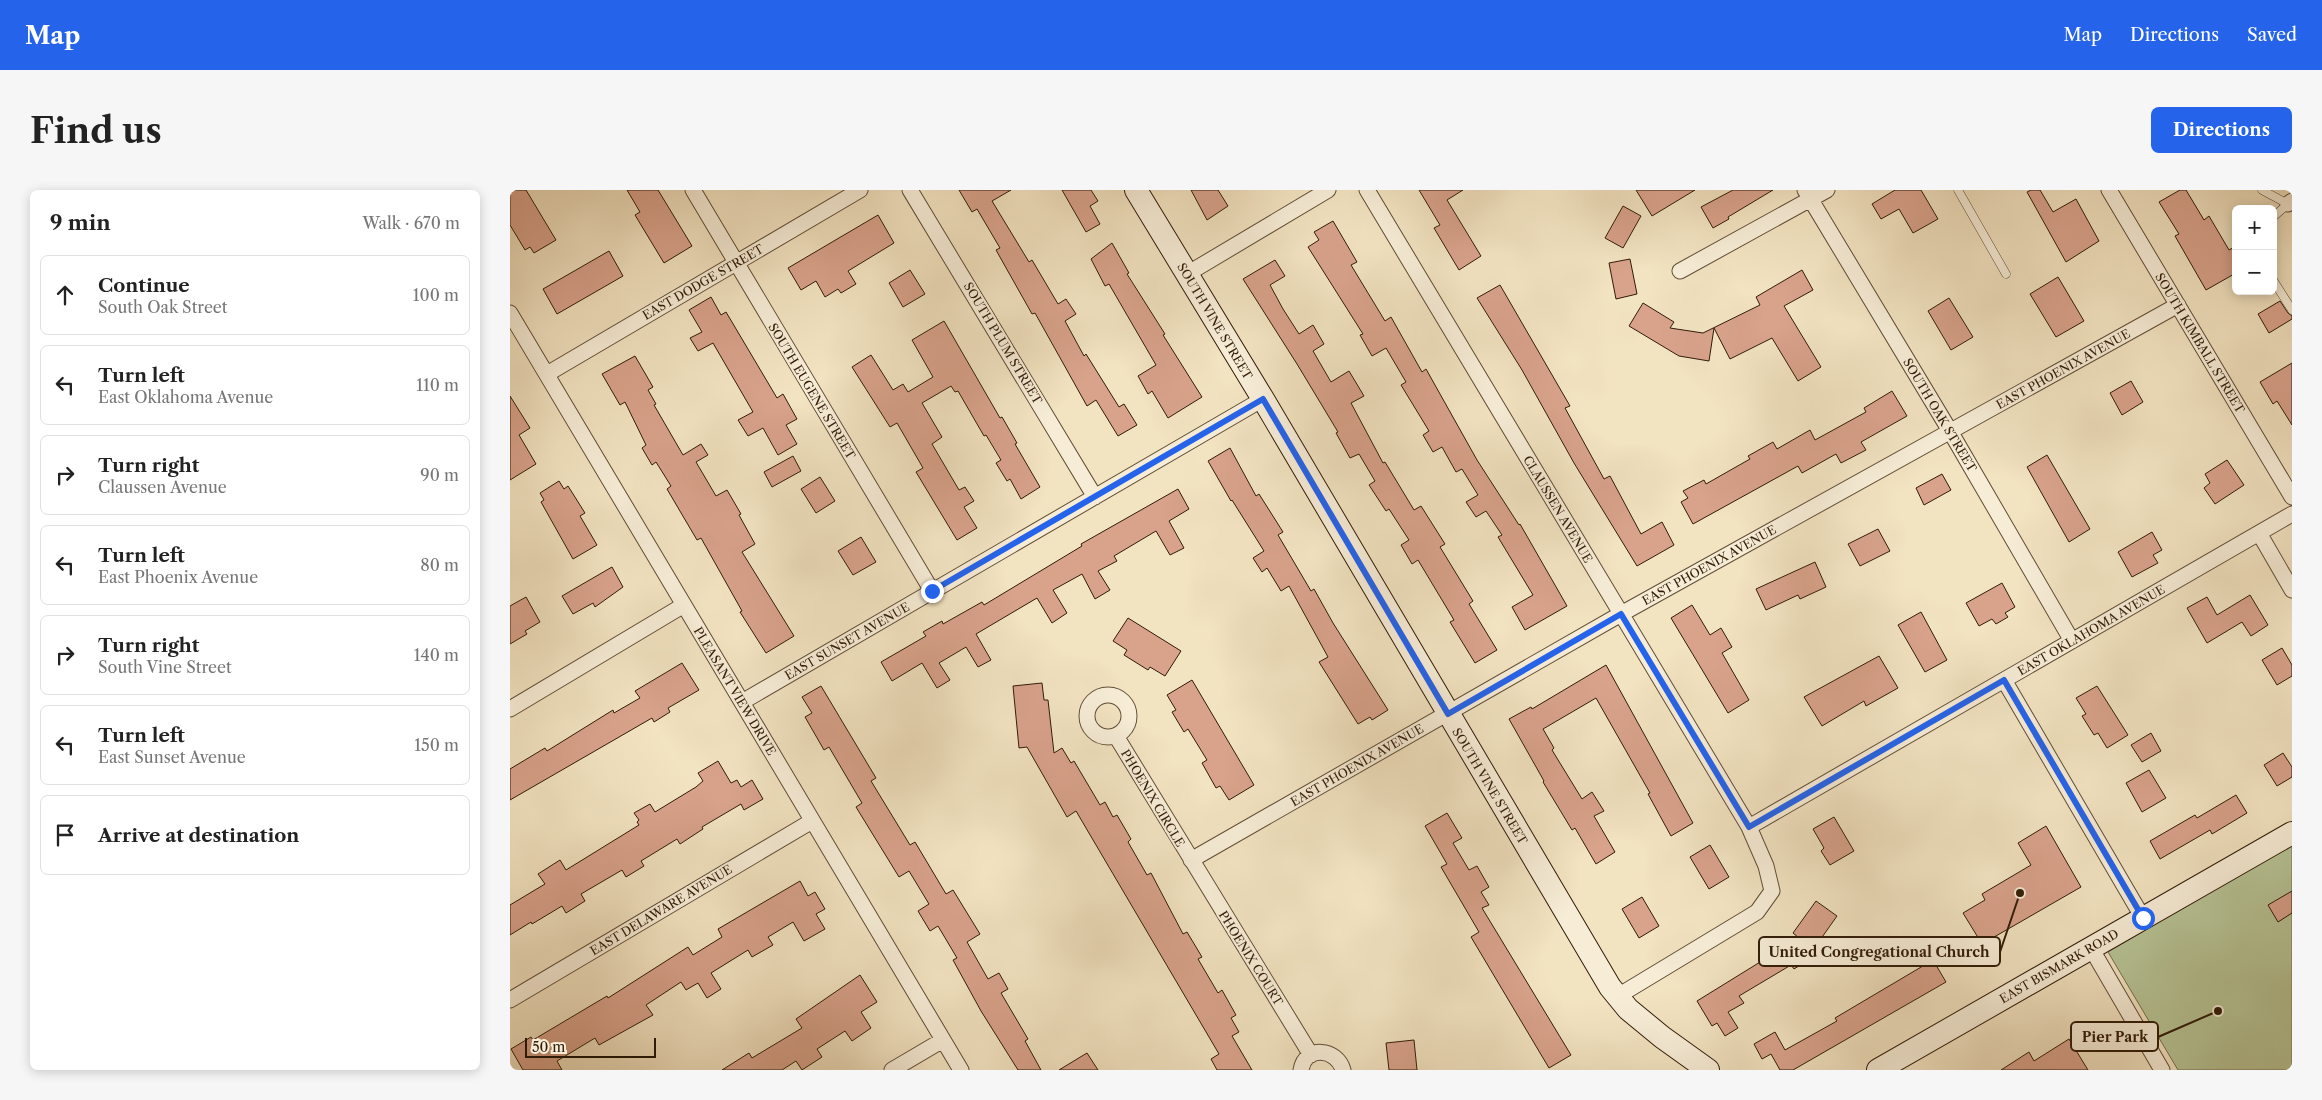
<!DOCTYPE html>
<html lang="en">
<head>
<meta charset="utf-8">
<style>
	body { margin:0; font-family:"Libre Caslon Text",serif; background:#f6f6f6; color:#222 }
	.controls { position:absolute; right:15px; top:15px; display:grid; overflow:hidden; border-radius:8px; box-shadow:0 2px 12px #0003 }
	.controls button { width:45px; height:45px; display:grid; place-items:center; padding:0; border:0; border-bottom:1px solid #e0e0e0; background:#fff; color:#222; font:25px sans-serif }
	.scale { position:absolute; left:15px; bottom:12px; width:131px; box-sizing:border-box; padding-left:5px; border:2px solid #311c08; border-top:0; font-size:14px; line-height:18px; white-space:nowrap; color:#311c08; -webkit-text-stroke:4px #f7edd7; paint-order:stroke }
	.stop { position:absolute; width:15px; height:15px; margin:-11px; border:4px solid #2563eb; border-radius:50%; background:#fff }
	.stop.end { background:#2563eb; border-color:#fff; box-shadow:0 1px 5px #0008 }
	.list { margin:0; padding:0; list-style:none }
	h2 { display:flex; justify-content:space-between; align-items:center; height:65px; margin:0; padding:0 20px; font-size:21px }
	h2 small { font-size:16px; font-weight:400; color:#767676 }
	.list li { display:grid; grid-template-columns:32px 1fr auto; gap:15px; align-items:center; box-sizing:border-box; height:80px; margin:0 10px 10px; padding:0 10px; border:1px solid #e0e0e0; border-radius:8px }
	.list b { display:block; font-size:19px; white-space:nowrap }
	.list p { margin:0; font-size:16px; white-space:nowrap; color:#767676 }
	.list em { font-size:16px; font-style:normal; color:#767676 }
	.icon { flex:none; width:28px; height:28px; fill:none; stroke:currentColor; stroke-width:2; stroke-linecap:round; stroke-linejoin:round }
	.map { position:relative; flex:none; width:1782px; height:880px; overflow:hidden; border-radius:8px }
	header { display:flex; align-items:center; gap:30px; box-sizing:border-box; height:70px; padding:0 25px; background:#2563eb; color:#fff }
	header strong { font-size:24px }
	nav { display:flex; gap:28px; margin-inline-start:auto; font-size:18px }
	.intro { display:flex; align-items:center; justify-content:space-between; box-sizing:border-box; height:120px; padding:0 30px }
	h1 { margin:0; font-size:35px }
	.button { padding:12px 22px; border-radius:8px; background:#2563eb; color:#fff; font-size:18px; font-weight:700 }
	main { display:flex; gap:30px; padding:0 30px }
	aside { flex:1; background:#fff; border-radius:8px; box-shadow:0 2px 12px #0003 }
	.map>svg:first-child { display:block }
	.green { fill:#b7c496; stroke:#74704f }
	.building { fill:#d8a28b; stroke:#311c08 }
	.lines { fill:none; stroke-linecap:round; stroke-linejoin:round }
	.lane-casing { stroke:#614e36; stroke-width:9 }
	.street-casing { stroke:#614e36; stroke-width:17 }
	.secondary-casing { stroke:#311c08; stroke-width:24 }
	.lane { stroke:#f7edd7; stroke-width:8 }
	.street { stroke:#f7edd7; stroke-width:15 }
	.secondary { stroke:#f7edd7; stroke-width:22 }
	.route { stroke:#2563eb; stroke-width:6 }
	.labels { text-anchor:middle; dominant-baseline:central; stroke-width:4; stroke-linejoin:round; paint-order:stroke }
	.street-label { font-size:12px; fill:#311c08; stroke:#f7edd7 }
	.leader { fill:none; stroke:#311c08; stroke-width:2 }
	.callout-dot { fill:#311c08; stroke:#f7edd7; stroke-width:2 }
	.callout { fill:#f7edd7; stroke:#311c08; stroke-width:2 }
	.callout-label { font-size:14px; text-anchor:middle; font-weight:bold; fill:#311c08 }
</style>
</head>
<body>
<header>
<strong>Map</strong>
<nav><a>Map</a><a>Directions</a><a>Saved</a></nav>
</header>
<div class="intro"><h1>Find us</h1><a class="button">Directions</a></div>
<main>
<aside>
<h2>9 min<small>Walk · 670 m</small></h2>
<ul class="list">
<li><svg class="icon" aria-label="ahead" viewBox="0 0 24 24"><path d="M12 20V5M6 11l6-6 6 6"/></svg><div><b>Continue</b><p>South Oak Street</p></div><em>100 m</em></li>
<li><svg class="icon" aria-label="left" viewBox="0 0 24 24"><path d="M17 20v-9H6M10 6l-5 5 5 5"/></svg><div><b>Turn left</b><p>East Oklahoma Avenue</p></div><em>110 m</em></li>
<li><svg class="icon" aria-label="right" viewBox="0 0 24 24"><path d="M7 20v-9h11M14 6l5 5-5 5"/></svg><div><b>Turn right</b><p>Claussen Avenue</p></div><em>90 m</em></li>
<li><svg class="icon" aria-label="left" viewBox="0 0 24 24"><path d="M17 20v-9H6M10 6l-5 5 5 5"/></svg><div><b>Turn left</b><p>East Phoenix Avenue</p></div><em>80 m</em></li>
<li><svg class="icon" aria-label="right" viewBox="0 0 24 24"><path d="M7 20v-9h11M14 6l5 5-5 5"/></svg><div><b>Turn right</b><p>South Vine Street</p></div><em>140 m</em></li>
<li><svg class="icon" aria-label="left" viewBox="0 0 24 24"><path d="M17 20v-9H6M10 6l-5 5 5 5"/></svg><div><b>Turn left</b><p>East Sunset Avenue</p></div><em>150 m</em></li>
<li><svg class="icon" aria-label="arrive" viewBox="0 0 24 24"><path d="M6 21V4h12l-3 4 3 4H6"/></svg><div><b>Arrive at destination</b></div></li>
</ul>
</aside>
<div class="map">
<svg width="1782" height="880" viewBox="0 0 1782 880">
	<rect width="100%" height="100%" fill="#f2e3c1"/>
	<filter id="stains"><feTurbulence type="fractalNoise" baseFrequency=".004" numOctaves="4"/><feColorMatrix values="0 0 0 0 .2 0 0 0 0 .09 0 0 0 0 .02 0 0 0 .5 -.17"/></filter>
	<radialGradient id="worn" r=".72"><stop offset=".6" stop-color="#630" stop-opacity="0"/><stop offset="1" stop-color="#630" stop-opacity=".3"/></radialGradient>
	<path class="green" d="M 1782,654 L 1782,880 L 1668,880 L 1598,762 Z"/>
	<path class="building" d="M 0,0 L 16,0 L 46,50 L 24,63 L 20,57 L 15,60 L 0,35 Z
		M 117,0 L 148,0 L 182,56 L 154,73 L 125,25 L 130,22 Z
		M 449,0 L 501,0 L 482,11 L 519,72 L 522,70 L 548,114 L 556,109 L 566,124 L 555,131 L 574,166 L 576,164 L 609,217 L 614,214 L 627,235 L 608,246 L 586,210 L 577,216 L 525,123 L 522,124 L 486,60 L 490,58 L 467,19 L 462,22 Z
		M 552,0 L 581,0 L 588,11 L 580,16 L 590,34 L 576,42 Z
		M 681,0 L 708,0 L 718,16 L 697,30 Z
		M 909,0 L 953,0 L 937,10 L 971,66 L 949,80 L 924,38 L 930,35 Z
		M 1126,0 L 1185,0 L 1142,26 Z
		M 1223,0 L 1263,0 L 1218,27 L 1219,29 L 1203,38 L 1191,17 Z
		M 1385,0 L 1411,0 L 1428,29 L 1403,43 L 1389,19 L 1371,29 L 1362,14 Z
		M 1521,0 L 1530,0 L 1543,22 L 1566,9 L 1589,51 L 1556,72 L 1517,2 Z
		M 1670,0 L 1676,0 L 1694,30 L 1699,26 L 1719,60 L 1726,56 L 1726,83 L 1696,100 L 1665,46 L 1669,44 L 1649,12 Z
		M 1113,16 L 1131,26 L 1113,58 L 1095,48 Z
		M 368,25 L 384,53 L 338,81 L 346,94 L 331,103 L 328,99 L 315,107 L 306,91 L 291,100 L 278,78 Z
		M 823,31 L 847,72 L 841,75 L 875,131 L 881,127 L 912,182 L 916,179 L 967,270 L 1009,335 L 1010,334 L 1057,416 L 1015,440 L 1002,417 L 1023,405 L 988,347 L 992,345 L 976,321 L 966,327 L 956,312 L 968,305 L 952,279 L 946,282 L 932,257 L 923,262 L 913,245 L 919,241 L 891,195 L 896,192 L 876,158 L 862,166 L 850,145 L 853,144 L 798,57 L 809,50 L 804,42 Z
		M 602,53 L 619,83 L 617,84 L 655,144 L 653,145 L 692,207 L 658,228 L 642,201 L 638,204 L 628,186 L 646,175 L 599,94 L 595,96 L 581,69 Z
		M 99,61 L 113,86 L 47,124 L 33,99 Z
		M 1120,69 L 1127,104 L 1106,109 L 1099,73 Z
		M 765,70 L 775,86 L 760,95 L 773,119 L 789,144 L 803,135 L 814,154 L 803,161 L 821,192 L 839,181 L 854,206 L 841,213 L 873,273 L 875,272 L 904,320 L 911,316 L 935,354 L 930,357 L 963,411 L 959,414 L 987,460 L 965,473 L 940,432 L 944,430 L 908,370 L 902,374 L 891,355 L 899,350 L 879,319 L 876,321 L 859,295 L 865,291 L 849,264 L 840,268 L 826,243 L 828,242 L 787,174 L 733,89 Z
		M 400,80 L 415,104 L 393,117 L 379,93 Z
		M 1292,80 L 1303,100 L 1274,116 L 1311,177 L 1288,191 L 1262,148 L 1220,169 L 1204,138 L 1199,171 L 1169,166 L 1119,136 L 1133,113 L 1164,132 L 1160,138 L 1193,143 L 1250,115 L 1246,107 Z
		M 1548,87 L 1574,131 L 1546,147 L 1520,104 Z
		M 990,95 L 1060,216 L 1055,218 L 1094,289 L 1100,286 L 1131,344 L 1152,332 L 1164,355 L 1127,376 L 1064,273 L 1012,180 L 967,108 Z
		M 201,107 L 211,125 L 216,122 L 267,208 L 273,204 L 287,229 L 276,235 L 287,254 L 268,265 L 253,238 L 238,246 L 228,230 L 243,222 L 203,153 L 188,161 L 180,148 L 192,142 L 179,120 Z
		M 1439,108 L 1463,147 L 1441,160 L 1418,121 Z
		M 1770,111 L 1778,123 L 1782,126 L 1782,129 L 1759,143 L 1748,124 Z
		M 434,131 L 490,228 L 492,227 L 507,253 L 505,254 L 530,297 L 511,309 L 500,289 L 497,291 L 486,273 L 491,270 L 476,245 L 474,246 L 448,201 L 445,202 L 441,196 L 412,213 L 432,247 L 422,254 L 449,300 L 455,297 L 464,311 L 454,317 L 467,338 L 447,350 L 406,282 L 413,278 L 387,233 L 380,237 L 342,177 L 361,165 L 383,200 L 393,194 L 398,202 L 423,187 L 402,150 Z
		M 125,166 L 143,197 L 138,200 L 146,214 L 144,215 L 173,265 L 191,254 L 198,265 L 186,272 L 206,306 L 217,300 L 231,324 L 229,325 L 245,354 L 232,362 L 284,446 L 256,463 L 230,422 L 232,421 L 191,348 L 187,350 L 157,299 L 161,296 L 146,272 L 142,275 L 132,258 L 136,255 L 115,212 L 110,215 L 92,184 Z
		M 1782,173 L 1782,235 L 1767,211 L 1763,214 L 1750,192 Z
		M 1621,191 L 1633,212 L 1612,225 L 1600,203 Z
		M 1382,201 L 1397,226 L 1351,252 L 1356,260 L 1331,273 L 1326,264 L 1292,283 L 1288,276 L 1183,334 L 1171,312 L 1178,308 L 1173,301 L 1194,290 L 1196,294 L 1240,269 L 1238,266 L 1263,252 L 1267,259 L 1300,240 L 1305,250 L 1356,222 L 1354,218 Z
		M 0,206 L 20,238 L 9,245 L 26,274 L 0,290 Z
		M 720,258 L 746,306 L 749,304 L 773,342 L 768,345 L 801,401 L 804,399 L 823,433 L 878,520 L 862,530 L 860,527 L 848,534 L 809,472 L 818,467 L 779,396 L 771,401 L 757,378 L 752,382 L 743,368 L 754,361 L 722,310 L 721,311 L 698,271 Z
		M 1537,265 L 1580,339 L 1559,352 L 1517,277 Z
		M 283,266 L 291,281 L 262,297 L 254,282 Z
		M 1717,270 L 1734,295 L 1705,314 L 1694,298 L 1700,293 L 1695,284 Z
		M 1432,284 L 1441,300 L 1414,315 L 1406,298 Z
		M 310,287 L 325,311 L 306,323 L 291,299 Z
		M 49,291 L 54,299 L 58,296 L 75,323 L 70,326 L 87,355 L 63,369 L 31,312 L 34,310 L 30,303 Z
		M 668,299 L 679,319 L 659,331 L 674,358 L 660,365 L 646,341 L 604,366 L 607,371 L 588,381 L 600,400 L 585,409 L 572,384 L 543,400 L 557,423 L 542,433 L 527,408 L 466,444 L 481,470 L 468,477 L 456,457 L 429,473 L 440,490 L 427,498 L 412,473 L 382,491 L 371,472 L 416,446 L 413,442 L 432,431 L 433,434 L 472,412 L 474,415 L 572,356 L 571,354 Z
		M 1368,339 L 1380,361 L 1350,376 L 1338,354 Z
		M 1642,342 L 1652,360 L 1643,365 L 1648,373 L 1622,387 L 1608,362 Z
		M 351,347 L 366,372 L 343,385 L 328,361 Z
		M 1305,372 L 1316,397 L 1290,409 L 1288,405 L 1256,420 L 1246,399 Z
		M 102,377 L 113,397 L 85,417 L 83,413 L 63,424 L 52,406 Z
		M 1492,393 L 1505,417 L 1495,423 L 1498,427 L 1486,434 L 1482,429 L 1469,436 L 1456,413 Z
		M 1740,405 L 1758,435 L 1741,446 L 1732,432 L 1697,453 L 1677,418 L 1697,407 L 1707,425 Z
		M 16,407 L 30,432 L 15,441 L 17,444 L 0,454 L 0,416 Z
		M 1182,415 L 1200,445 L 1211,438 L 1222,457 L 1212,463 L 1239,510 L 1218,523 L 1161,428 Z
		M 1411,422 L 1437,470 L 1415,482 L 1388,435 Z
		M 618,428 L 671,461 L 655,486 L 640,477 L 638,480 L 614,465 L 617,460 L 603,451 Z
		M 1772,458 L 1782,475 L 1782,486 L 1767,495 L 1752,470 Z
		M 1369,466 L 1388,498 L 1356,516 L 1354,511 L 1312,536 L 1294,507 Z
		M 172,473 L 189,500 L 158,518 L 160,522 L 144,532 L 142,528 L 0,610 L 0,579 L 35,558 L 37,561 L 103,520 L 104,523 L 130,508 L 125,501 Z
		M 1096,475 L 1183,633 L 1161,646 L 1138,604 L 1140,603 L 1086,508 L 1033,539 L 1044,558 L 1042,560 L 1072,609 L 1082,602 L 1094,621 L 1084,626 L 1105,662 L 1086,674 L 1065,638 L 1062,640 L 1033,592 L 1034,591 L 999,529 L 1021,517 L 1022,519 Z
		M 682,490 L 744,595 L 719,610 L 710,596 L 706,598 L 692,573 L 697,570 L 678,539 L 674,542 L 662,522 L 666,520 L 657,505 Z
		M 532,493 L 534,510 L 538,510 L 544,563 L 552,558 L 561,573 L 564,571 L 590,615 L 595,612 L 603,627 L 607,625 L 621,649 L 618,652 L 637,685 L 641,683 L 673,744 L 677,742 L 692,767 L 688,769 L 708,803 L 712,800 L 726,825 L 721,828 L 729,842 L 722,846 L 742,880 L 707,880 L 701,869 L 709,864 L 566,621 L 557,627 L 517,557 L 509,558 L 503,496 Z
		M 311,496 L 366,588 L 361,591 L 400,655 L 405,652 L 436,704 L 443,700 L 470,744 L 457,752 L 478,789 L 489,783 L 498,799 L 491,803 L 518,849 L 515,851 L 531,880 L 508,880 L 471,821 L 443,770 L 447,768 L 428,736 L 420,741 L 408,721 L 419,714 L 399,681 L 389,687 L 346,617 L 352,613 L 319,557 L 314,560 L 295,527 L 302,523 L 292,507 Z
		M 1587,496 L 1618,545 L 1597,558 L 1588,543 L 1584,545 L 1572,526 L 1576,524 L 1566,508 Z
		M 1641,543 L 1651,561 L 1632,572 L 1621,555 Z
		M 1773,563 L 1782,577 L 1782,587 L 1767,596 L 1754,575 Z
		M 208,571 L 221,593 L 227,590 L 231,597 L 242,590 L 253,609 L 234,620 L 231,614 L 192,637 L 193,639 L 170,654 L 167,649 L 131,671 L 134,676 L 116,687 L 112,680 L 71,704 L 75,711 L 56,723 L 52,716 L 22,734 L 21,732 L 0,745 L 0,715 L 35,694 L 28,684 L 50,670 L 56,680 L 129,635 L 127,632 L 129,630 L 124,623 L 140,614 L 145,622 L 186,597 L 193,591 L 188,583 Z
		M 1639,580 L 1656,608 L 1632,622 L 1616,593 Z
		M 1726,605 L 1737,623 L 1702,644 L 1700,640 L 1650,669 L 1640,651 L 1685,625 L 1687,628 Z
		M 937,623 L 952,648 L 943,653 L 959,680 L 967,676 L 979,697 L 971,702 L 979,715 L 972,718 L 1061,865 L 1039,878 L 961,747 L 969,742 L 931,677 L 937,674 L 915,636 Z
		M 1324,627 L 1344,661 L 1320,675 L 1311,661 L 1314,658 L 1303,639 Z
		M 1536,636 L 1571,697 L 1472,754 L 1453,723 L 1475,710 L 1472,704 L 1521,675 L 1508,653 Z
		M 1200,655 L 1219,687 L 1199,699 L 1180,667 Z
		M 290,691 L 298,706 L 305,702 L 315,719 L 306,724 L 315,739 L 294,751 L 283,732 L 258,747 L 263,755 L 242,767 L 238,760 L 201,783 L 211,799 L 197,808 L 188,793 L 176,800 L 171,792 L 136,815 L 143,825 L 89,855 L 85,848 L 47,871 L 52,880 L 13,880 L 1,859 L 21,847 L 23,850 L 97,806 L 98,808 L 178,757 L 183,765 L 212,747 L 208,739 Z
		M 1782,701 L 1782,723 L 1768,732 L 1758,715 Z
		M 1132,707 L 1149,736 L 1129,748 L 1112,719 Z
		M 1306,711 L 1327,726 L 1298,767 L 1300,769 L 1284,779 L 1281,775 L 1229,806 L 1234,813 L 1218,822 L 1228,838 L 1215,846 L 1207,833 L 1202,836 L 1187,811 L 1289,748 L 1283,743 Z
		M 1423,770 L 1436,792 L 1283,880 L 1270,880 L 1261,864 L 1252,869 L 1244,854 L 1265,842 L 1275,860 L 1327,831 L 1325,828 Z
		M 350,785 L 367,812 L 351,822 L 361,838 L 342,851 L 335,841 L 307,859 L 312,867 L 292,880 L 286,871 L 272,880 L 212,880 L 239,863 L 242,868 L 292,838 L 286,829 Z
		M 1559,849 L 1578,880 L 1491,880 L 1519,862 L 1524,871 Z
		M 904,850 L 907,880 L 879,880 L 876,853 Z
		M 577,863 L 588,880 L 549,880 Z"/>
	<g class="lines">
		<defs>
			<path id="lane" d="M 1448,0 L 1496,84
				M 1752,0 L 1778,14 L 1763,27
				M 1763,90 L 1782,120"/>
			<path id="street" d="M 183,0 L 422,401
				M 400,0 L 585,307
				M 857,0 L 1239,637 L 1256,676 L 1262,701 L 1247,722 L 1108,806
				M 1295,0 L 1440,241 L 1562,451
				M 1599,0 L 1782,307
				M 1778,14 L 1782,11
				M 1170,81 L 1317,0
				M 677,84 L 818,0
				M 0,123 L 451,880
				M 37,184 L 350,0
				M 1749,343 L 1782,400
				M 1494,490 L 1633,728
				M577 526a21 21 0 1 1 42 0a21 21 0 1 1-42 0Z
				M 232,512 L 753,209
				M 0,519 L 174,415
				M 606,546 L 801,865
				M 1239,637 L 1782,324
				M 681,670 L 1111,424 L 1668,115
				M 1581,758 L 1652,880
				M 0,810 L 302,631
				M 382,880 L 433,850
				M 791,880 C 795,855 827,858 833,880"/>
			<path id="secondary" d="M 626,0 L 753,209 L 1100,797 L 1118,819 L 1152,847 L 1198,880
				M 1368,880 L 1782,643"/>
		</defs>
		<use href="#lane" class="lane-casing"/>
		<use href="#street" class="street-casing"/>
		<use href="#secondary" class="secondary-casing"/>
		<use href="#lane" class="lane"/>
		<use href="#street" class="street"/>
		<use href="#secondary" class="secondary"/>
	</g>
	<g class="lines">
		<path class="route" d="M 422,401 L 753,209 L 938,524 L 1111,424 L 1239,637 L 1494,490 L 1633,728"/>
	</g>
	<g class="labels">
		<g class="street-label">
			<text transform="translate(193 92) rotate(-30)">EAST DODGE STREET</text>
			<text transform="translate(705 131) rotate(59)">SOUTH VINE STREET</text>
			<text transform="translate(493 153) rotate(59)">SOUTH PLUM STREET</text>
			<text transform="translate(1690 153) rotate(59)">SOUTH KIMBALL STREET</text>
			<text transform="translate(1553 179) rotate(-29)">EAST PHOENIX AVENUE</text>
			<text transform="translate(302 201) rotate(59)">SOUTH EUGENE STREET</text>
			<text transform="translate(1430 225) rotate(59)">SOUTH OAK STREET</text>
			<text transform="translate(1048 319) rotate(59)">CLAUSSEN AVENUE</text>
			<text transform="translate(1199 375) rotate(-29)">EAST PHOENIX AVENUE</text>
			<text transform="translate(1581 440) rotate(-30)">EAST OKLAHOMA AVENUE</text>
			<text transform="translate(337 451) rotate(-30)">EAST SUNSET AVENUE</text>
			<text transform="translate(225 501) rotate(59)">PLEASANT VIEW DRIVE</text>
			<text transform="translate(847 575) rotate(-30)">EAST PHOENIX AVENUE</text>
			<text transform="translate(980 596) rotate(59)">SOUTH VINE STREET</text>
			<text transform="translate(643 608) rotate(59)">PHOENIX CIRCLE</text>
			<text transform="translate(151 720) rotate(-31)">EAST DELAWARE AVENUE</text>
			<text transform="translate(741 768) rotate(58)">PHOENIX COURT</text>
			<text transform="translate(1549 776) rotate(-30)">EAST BISMARK ROAD</text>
		</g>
	</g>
	<path class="leader" d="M1510 703L1490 762M1708 821L1648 847"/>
	<g class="callout-dot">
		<circle cx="1510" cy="703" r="5"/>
		<circle cx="1708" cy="821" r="5"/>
	</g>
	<g class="callout">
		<rect x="1249" y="747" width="241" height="29" rx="5"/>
		<rect x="1561" y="832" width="87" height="29" rx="5"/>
	</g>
	<g class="callout-label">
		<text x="1369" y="767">United Congregational Church</text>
		<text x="1605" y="852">Pier Park</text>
	</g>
	<rect width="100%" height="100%" filter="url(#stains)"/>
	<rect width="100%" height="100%" fill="url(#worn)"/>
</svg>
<div class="controls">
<button>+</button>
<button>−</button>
</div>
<div class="scale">50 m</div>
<div class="stop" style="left:1633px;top:728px"></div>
<div class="stop end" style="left:422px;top:401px"></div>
</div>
</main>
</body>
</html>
